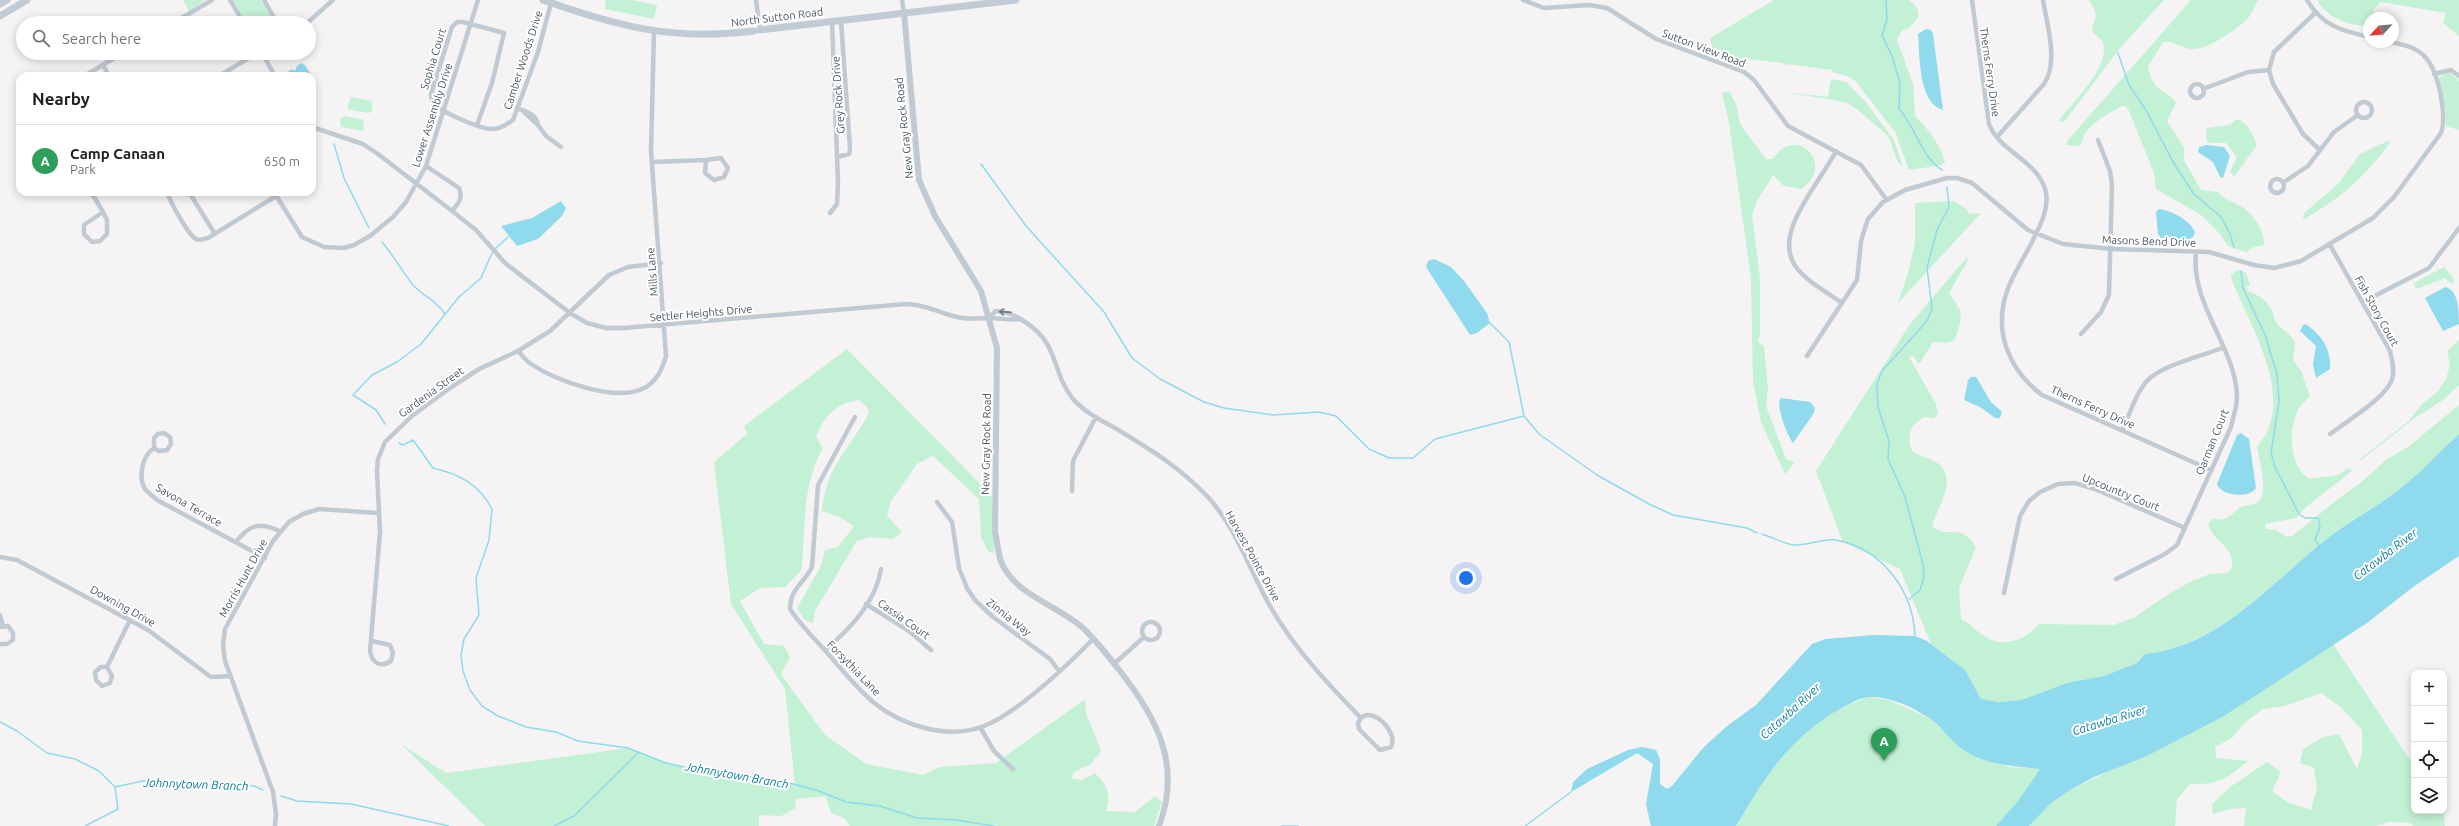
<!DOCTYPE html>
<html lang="en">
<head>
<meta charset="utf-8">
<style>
	body { margin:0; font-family:Ubuntu,sans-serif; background:#f6f6f6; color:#202124 }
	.controls { position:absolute; right:12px; bottom:12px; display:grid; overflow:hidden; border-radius:8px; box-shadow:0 2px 10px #0003 }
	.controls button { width:36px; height:36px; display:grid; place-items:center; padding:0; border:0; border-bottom:1px solid #e0e0e0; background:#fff; color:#202124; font:20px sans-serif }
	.compass { position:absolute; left:2363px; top:12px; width:36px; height:36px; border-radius:50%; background:#fff; box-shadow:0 2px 10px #0003; rotate:244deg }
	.you { position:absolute; left:1466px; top:578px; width:14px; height:14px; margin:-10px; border:3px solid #fff; border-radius:50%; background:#1a73e8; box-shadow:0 0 0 6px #1a73e833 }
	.badge { display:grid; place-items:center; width:26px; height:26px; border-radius:50%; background:#0b8043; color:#fff; font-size:13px; font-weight:700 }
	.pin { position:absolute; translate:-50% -33px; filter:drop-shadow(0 1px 2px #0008) }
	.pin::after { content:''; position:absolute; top:21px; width:14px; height:12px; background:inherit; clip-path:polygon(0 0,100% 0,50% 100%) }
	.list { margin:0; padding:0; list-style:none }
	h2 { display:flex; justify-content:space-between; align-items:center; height:52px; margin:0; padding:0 16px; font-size:17px }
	h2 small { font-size:13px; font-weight:400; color:#757577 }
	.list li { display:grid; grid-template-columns:26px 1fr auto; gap:12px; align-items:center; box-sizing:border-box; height:72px; padding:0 16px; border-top:1px solid #e0e0e0 }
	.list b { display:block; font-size:15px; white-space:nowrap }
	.list p { margin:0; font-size:13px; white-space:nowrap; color:#757577 }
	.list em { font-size:13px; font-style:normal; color:#757577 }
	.icon { flex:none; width:22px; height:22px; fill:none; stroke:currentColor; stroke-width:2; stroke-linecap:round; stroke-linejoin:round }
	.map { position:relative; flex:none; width:2459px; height:826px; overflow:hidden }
	.search { position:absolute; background:#fff; box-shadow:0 2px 10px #0003; left:16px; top:16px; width:300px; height:44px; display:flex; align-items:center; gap:10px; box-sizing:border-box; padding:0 14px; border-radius:22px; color:#757577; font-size:15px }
	.panel { position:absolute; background:#fff; box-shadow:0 2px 10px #0003; left:16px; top:72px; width:300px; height:124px; border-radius:12px }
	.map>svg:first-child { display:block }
	.green { fill:#c3f1d5 }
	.water { fill:#90daee }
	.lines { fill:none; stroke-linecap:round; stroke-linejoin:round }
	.stream { stroke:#90daee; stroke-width:1.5 }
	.minor { stroke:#c1cad2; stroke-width:4.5 }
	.tertiary { stroke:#c1cad2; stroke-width:6 }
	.secondary { stroke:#c1cbd6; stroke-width:7 }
	.oneway { stroke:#6e7983 }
	.labels { text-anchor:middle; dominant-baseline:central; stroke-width:4; stroke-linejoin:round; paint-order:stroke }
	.street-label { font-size:11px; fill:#4a5661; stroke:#fff }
	.water-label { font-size:12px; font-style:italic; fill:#0c7c9b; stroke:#fff }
</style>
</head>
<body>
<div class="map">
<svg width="2459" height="826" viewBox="0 0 2459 826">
	<rect width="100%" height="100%" fill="#f5f3f3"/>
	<path class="green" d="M 183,0 L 205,0 L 189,11 Z
		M 233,0 L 261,0 L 275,23 L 247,23 Z
		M 606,0 L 632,0 L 657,5 L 654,19 L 605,9 Z
		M 1774,0 L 1908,0 C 1916,5 1919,8 1918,18 L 1909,28 L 1902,30 L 1897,40 L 1913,84 L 1915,116 C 1926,126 1942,147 1945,162 L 1942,165 L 1909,170 L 1895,132 L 1864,92 L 1856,81 L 1847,76 L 1832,72 L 1832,70 L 1788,64 L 1788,66 L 1782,63 L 1714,55 L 1710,38 Z
		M 2089,0 L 2164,0 L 2120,48 L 2065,121 L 2060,122 L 2059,120 C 2073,103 2106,70 2104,47 C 2104,39 2096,37 2092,31 C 2093,15 2102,20 2089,0 Z
		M 2191,0 L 2258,0 C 2255,5 2253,12 2249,17 C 2240,28 2207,50 2193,49 C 2182,49 2174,40 2163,42 L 2148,66 C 2154,95 2160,84 2176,102 L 2167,121 L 2184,147 L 2184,160 L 2201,190 L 2218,192 C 2226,201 2233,201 2242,207 C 2254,214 2265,232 2264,245 L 2254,247 L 2246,252 L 2228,246 L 2221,235 L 2201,215 L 2156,189 L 2154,173 L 2129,111 L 2126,106 L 2122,106 C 2110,113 2091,122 2084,135 C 2082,139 2083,142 2079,146 L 2066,145 L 2068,140 Z
		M 2317,0 L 2459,0 L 2459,36 L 2443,23 L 2446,13 L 2381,2 L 2373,10 L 2374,18 L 2369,18 L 2369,25 C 2351,28 2326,17 2317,0 Z
		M 2450,72 L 2459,81 L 2459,130 L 2446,126 L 2446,112 L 2439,79 L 2442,75 Z
		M 1831,79 L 1846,82 L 1865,101 L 1894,140 L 1903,167 L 1898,162 L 1888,136 L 1858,110 L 1845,102 L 1784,92 L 1828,97 Z
		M 1722,92 L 1730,92 L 1736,104 L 1740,124 L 1766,159 L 1773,159 C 1796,123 1837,165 1801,189 L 1784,186 L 1773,175 L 1757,201 L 1752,215 L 1760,278 L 1760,333 L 1758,341 L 1764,347 L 1768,388 L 1766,406 L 1786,459 L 1795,462 L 1785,474 L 1761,422 L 1753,381 L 1751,278 L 1729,123 Z
		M 351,97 L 372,101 L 372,111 L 369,113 L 350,110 L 347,108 Z
		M 344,116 L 363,120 L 364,131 L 341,127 L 340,119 Z
		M 2237,119 C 2249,123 2252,134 2257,145 L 2234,177 L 2230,172 L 2237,157 L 2226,143 L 2209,143 L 2206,139 L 2207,128 L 2230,125 Z
		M 2388,141 L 2390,143 C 2362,180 2343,196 2303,220 L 2304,213 L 2338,184 L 2360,154 Z
		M 1954,201 L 1966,209 L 1969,214 L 1981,213 L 1898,303 L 1909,270 L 1915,242 L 1915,203 Z
		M 1968,256 L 1967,262 L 1949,293 L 1960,310 L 1961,320 L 1955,340 L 1947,343 L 1933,342 L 1920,363 L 1918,363 L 1913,356 L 1909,357 L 1936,404 L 1938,414 L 1934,418 L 1924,417 C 1921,420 1917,422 1914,425 C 1909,431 1907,448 1915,453 C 1926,459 1944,461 1946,476 C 1950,492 1936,511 1932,526 C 1945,540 1961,521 1976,547 L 1959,588 L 1961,619 C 1969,623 1973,628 1981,634 C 2000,649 2024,642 2039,624 L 2114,625 L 2135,617 L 2167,595 L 2190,582 L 2210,574 L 2227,573 L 2232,568 C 2235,545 2213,543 2208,524 L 2213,518 C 2224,523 2229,516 2237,510 C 2243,504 2250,506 2257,503 C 2270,496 2259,458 2257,447 C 2299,400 2249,325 2231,278 L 2231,275 L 2237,270 L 2246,273 L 2250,285 L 2246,286 L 2248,291 C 2258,294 2269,302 2273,313 C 2274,317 2275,322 2278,325 C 2284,331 2291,334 2295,343 L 2293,360 L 2301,371 L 2310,396 C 2307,400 2302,403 2299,408 C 2288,430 2288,463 2309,479 L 2338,475 L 2349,468 L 2352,471 L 2306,507 L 2296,518 L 2265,524 L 2266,529 L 2276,530 L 2287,537 L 2292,536 L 2342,496 L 2363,481 L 2387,459 L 2408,447 L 2459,405 L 2459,434 C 2437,454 2416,478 2392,495 C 2371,510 2349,522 2329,537 C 2272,582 2220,646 2145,654 L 2137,663 L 2104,676 L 2067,683 L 2021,700 L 1999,702 L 1981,699 L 1965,670 L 1931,644 L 1900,569 L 1843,542 L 1816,471 L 1910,324 Z
		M 2444,267 L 2453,277 L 2454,282 L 2452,284 L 2445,278 L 2416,289 L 2414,283 Z
		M 2459,340 L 2459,385 L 2443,400 L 2415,418 L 2361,460 L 2360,459 L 2409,421 L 2421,405 L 2438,391 L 2446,379 L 2450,365 L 2447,351 Z
		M 847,349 L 992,496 C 992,505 996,549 994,553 L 988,551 L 981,537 L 979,499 L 933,456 L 917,464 L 891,501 L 887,516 L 902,532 L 893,539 L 868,537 L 856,542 L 815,611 L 813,623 L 805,620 L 797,608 L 821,566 L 825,550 L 838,547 L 854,526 L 841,518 L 822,511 C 826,466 849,450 869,413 L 867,407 L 859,400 C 836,403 824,416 816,437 L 823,448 C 800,490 807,526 801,571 L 785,587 L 760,588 L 740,601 L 764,644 L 784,646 L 790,657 L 781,674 L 825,735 L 866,764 L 923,775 L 940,767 L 996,763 L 1085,699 L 1086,713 L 1101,751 L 1091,764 L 1074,772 L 1071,778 L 1082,780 L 1095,773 C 1108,786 1111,794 1106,811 L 1135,812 L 1155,796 L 1162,802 L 1154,826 L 850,826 L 845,819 L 831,813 L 825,796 L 795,799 L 796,808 L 781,816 L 759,815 L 759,826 L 485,826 L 402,745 L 446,773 L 628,748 L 666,763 L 694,769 L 765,778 L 795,785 L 785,689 L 731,604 L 714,462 L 747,434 L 744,426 Z
		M 2333,644 L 2414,766 L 2414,811 L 2444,811 L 2445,826 L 2413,826 L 2411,823 L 2389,822 L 2375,826 L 2244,826 L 2246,808 L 2229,809 L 2213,814 L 2212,804 L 2230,787 L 2267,762 L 2281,772 L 2272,791 L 2287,802 L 2311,810 L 2317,788 L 2314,768 L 2300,763 L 2303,749 L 2324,737 L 2339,734 L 2357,769 L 2362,753 L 2362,730 L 2342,708 L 2321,693 L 2285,706 L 2263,709 L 2244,723 L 2232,738 L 2215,747 L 2216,758 L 2248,761 C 2226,779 2219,785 2190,784 L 2177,799 L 2175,826 L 2029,826 L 2051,803 L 2070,790 L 2224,716 Z
		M 1868,697 L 1889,700 L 1929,718 L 1963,749 L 2010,767 L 2040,769 L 2018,801 L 1996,826 L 1736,826 C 1771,769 1801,720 1868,697 Z"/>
	<path class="water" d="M 1926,29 L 1931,30 L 1933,34 L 1943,110 C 1918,103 1920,56 1918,34 Z
		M 301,63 L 305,65 L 311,75 L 289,76 L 287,72 L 292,69 L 295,71 L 297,66 Z
		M 2206,145 L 2224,147 L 2230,156 L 2223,178 L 2220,177 L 2213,162 L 2198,152 L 2199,147 Z
		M 561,201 L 566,208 L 562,216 L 538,239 L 517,246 L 501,226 L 532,218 Z
		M 2159,209 C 2172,211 2190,220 2195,232 L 2193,237 L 2188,240 L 2161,238 L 2158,234 L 2156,212 Z
		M 1434,259 L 1451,267 L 1464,281 L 1487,313 L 1490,323 L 1477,333 L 1470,335 L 1426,267 L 1428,261 Z
		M 2445,287 C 2459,290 2459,312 2459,324 L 2443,331 L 2425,298 Z
		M 2306,324 C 2322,336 2331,348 2330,369 L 2316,378 L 2313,365 L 2316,346 L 2300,331 L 2303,325 Z
		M 1971,377 L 1976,377 L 1991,402 L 2002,412 L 2000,418 L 1995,418 L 1980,407 L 1964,400 L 1968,380 Z
		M 1781,398 L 1810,402 L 1815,408 L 1814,413 L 1793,443 C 1787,435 1775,405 1781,398 Z
		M 2241,433 L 2249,439 L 2256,488 C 2249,499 2221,496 2217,484 L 2237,435 Z
		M 2459,434 L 2459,556 L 2413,587 L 2367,623 L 2224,716 L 2147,756 L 2094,777 L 2070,790 L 2051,803 L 2029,826 L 1996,826 L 2018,801 L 2040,769 C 2013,766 1985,765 1962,749 C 1950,740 1941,726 1929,718 C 1913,707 1889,696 1869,697 C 1857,698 1844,707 1833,713 C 1785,744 1765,778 1736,826 L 1651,826 L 1646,804 L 1653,764 L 1637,753 L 1571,792 L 1573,782 L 1587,769 L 1628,750 L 1642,747 L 1656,750 L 1660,759 L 1660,784 L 1667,789 L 1672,786 L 1703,748 L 1727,726 L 1756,705 L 1812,644 L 1826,639 L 1874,635 L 1915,636 L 1927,641 L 1965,670 L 1981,699 L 1999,702 L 2021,700 L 2067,683 L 2104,676 L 2137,663 L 2145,654 C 2220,647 2273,581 2329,537 C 2349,522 2371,510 2392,495 C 2416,478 2437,454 2459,434 Z"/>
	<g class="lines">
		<path class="stream" d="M 1886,0 L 1887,20 L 1882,35 L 1892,56 L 1900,83 L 1899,109 C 1916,127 1921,157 1942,170
			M 2118,53 L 2129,85 L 2146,110 L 2173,162 L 2194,194 L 2221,217 L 2230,234 L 2234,248
			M 334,144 L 344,178 L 369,228
			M 981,164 L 1026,226 L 1104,312 L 1132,358 L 1160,379 L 1204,402 L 1224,408 L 1273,415 L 1319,412 L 1336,416 L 1369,449 L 1389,458 L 1413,458 L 1435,439 L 1524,416
			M 382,242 C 393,255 402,271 413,285 C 424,297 436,300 445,314
			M 496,248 L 508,237
			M 2241,271 L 2243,288 L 2265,335 L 2277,374 L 2279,402 L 2271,453 L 2275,467 L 2299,514 L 2305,518 L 2318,518 L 2320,526 L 2315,540 L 2320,546
			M 1490,323 L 1509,342 L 1524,416 L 1539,434 L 1597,475 L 1649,504 L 1673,515 L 1747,528 L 1757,533
			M 385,424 L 376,410 L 353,395 L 372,375 L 397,362 L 421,344 L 459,297 L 481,278 L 492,253
			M 399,443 L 403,445 L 413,440 L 433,468 C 459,474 479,484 492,509 L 489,540 L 476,578 L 479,615 L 464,639 L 461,655 L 463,671 L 470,690 L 482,706 L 498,716 L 526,727 L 556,732 L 578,741 L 628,748 L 666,763 L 694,769 L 786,782 L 819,791 L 846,802 L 880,806 L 917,818 L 956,820 L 994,826
			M 1762,534 C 1772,537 1784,544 1794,545 C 1808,546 1823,538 1836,540 C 1883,549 1913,591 1915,636
			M 1909,599 L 1920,590 L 1924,577 L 1923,564 L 1905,497 L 1888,459 L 1889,441 L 1878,407 L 1877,384 L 1882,371 L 1927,321 L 1932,308 L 1927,268 L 1937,230 L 1949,207 L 1947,187
			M 0,722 L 17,731 L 47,753 L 75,759 L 99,771 L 115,787
			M 115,787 L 143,781 L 176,786 L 236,784 L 254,786 L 263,790
			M 281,796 L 297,801 L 351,804 L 449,826
			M 85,826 L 118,809 L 115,787
			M 554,826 L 574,816 L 638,753
			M 1281,826 L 1298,826
			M 1525,826 L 1571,792"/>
		<path class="minor" d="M 230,0 L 244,23
			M 264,0 L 277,23
			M 756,0 L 760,30
			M 902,0 L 904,13
			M 1523,0 L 1544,8 L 1589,5 L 1607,8 L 1656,39 L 1744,72 L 1754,80 L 1788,126 L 1861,165 L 1886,199
			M 1972,0 L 1989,124 C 2000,153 2040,161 2046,193 C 2049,211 2039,227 2032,242 C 2024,258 2013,274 2007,291 C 1993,332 2009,370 2042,395 L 2211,470
			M 2307,0 C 2321,25 2342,31 2369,37
			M 2315,13 L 2274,52 L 2269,70 L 2273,84 L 2303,134 L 2320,150
			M 173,23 L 212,0
			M 307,23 L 333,0
			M 262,53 L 275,76
			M 103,65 L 109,76
			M 2434,74 L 2451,70 L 2459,76
			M 84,76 L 123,53
			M 219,76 L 257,53
			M2190 91a7 7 0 1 1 14 0a7 7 0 1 1-14 0Z
			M 2203,89 L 2248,72 L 2269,70
			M2356 110a8 8 0 1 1 16 0a8 8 0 1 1-16 0Z
			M 517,108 C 526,112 536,113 538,125 L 522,110
			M 477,125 L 492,83 L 504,33 L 463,22 L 457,22 L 452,27 L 431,94 L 432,102 C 438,111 482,130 493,129 C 501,129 507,124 513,120 L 538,52 L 551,3
			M 538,125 L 546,136 L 561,147
			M 312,127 L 363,144 L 378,154 L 452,211 L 476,230 L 505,263 L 570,313 L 587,323 L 606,328 L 624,328 L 906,304 C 925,304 939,313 957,317 C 969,320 978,318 990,318 C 1001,318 1010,321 1021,319
			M 1997,137 L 2044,84 C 2059,62 2047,25 2043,0
			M 1836,151 C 1821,182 1771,233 1796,267 C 1807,282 1827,292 1842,303
			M 837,157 L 849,154 L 850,148 L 841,21
			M 652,162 L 706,160 L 705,173 L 714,180 L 724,177 L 728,168 L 721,158 L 706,160
			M 426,166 L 459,188 C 463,198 459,203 452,211
			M2270 186a7 7 0 1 1 14 0a7 7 0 1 1-14 0Z
			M 2284,182 L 2308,166 L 2334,132 L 2358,115
			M 91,192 L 103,212
			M 168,192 C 168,199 189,236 196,239 C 200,241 204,239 208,238 L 276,196
			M 189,192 L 215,234
			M 274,192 L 302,237 L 324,247 L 344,248 L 354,245 L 370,236 L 393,217 L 406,202 L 426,166 L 478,0
			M 103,212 L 107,220 L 107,234 L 100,241 L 92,242 L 84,234 L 84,225 Z
			M 830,213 L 837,204 L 838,182 L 832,22
			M 2330,245 L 2390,351 C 2392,360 2395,370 2392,379 C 2387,397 2346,422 2330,434
			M 2363,302 L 2429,268 L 2459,228
			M 990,318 L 995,311 C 1009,312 1014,315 1025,322 C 1060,344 1051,372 1073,399 C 1085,413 1105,422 1120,431 C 1153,451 1180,468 1207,496 C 1236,527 1249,569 1270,606 C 1294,648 1327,683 1361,718 L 1358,723 L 1359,729 L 1380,750 L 1391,747 C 1399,733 1373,706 1361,718
			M 2081,334 L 2101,312 L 2109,295 L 2112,184 L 2110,171 L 2098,140
			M 518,351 C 522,355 526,361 531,364 C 555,380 613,402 642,389 C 656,383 662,370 666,356 L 651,151 L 654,32
			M 1807,356 L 1857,280 L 1861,241 L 1868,219 L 1883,202 L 1905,190 L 1947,178 L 1957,178 L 1972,183 L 2028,230 L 2063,244 L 2112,249 L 2209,252 L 2254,265 L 2274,268 L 2301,261 L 2373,218 L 2394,197 L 2441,133 C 2447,116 2439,73 2426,58 C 2417,47 2404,45 2390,42
			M 855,417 L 818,485 L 812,567 C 803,585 791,587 790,609 C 801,626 816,640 829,655 C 843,671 857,688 873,702 C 902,726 948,740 984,726 C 1016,714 1069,664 1093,639
			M 2122,430 C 2130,414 2136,392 2148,380 C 2163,365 2202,356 2222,348
			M 154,448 L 154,438 L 158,434 L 164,433 L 170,437 L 171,444 L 167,450 L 159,451 L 154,448 C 142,456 138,477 145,489 C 148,493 153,496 157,500 L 265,558
			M 1072,491 L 1073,461 L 1096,417
			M 937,502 L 952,522 L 959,568 L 967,588 L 975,600 L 993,617 L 1050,659 L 1059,671
			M 236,542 C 249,525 260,521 279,531
			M 0,557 L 17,560 L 148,630 L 211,677 L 231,676
			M 2116,579 L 2165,554 L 2177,545 L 2231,427 C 2233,417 2237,407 2237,397 C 2236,347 2190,305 2196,252
			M 2004,593 L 2020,516 L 2029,501 L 2040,492 L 2058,484 L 2075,483 L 2095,489 L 2185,528
			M 866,604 L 909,631 L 931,650
			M 0,615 L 3,626
			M1142 631a9 9 0 1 1 18 0a9 9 0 1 1-18 0Z
			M 0,627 L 8,626 L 13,633 L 13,640 L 7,644 L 0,644
			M 372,641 L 390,645 L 393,653 L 391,661 C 380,668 372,663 370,651 L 380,532 L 377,471 L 378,459 L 385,442 L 412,416 L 450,388 L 479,369 L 518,351 L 550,331 L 609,275 L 628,267 L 661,263
			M 825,650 C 850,629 876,602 881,569
			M 1114,664 L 1144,637
			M 107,667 L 112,676 L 110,683 L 102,686 L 96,680 L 95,672 L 101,667 L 107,667 L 130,620
			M 980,727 L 994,751 L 1013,769
			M 275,826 L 276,814 L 273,792 L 225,661 L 223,645 L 225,629 L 273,541 L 289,522 L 303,514 L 319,509 L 378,513"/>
		<path class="tertiary" d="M 904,13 L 919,180 L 935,216 L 981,291 L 997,348 L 995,532 C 997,540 998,550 1000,559 C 1013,595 1056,604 1082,627 C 1096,640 1108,656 1120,671 C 1157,718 1182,765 1159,826"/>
		<path class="secondary" d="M 543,0 C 619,27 673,41 754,31
			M 0,4 L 7,0
			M 0,16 L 27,0
			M 760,30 L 1016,0"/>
	</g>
	<defs><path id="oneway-shaft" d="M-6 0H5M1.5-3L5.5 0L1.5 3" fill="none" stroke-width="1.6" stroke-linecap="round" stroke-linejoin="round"/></defs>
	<use class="oneway" href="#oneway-shaft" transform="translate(1005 312) rotate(-176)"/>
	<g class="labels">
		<g class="street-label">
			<text transform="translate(777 17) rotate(-7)">North Sutton Road</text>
			<text transform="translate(1704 48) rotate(21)">Sutton View Road</text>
			<text transform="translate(433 59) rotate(-73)">Sophia Court</text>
			<text transform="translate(523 60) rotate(-72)">Camber Woods Drive</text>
			<text transform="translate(1990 72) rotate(82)">Therns Ferry Drive</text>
			<text transform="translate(838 95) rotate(-94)">Grey Rock Drive</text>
			<text transform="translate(432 115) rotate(-72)">Lower Assembly Drive</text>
			<text transform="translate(904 128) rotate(-96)">New Gray Rock Road</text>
			<text transform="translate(2149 241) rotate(2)">Masons Bend Drive</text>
			<text transform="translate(652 272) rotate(-95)">Mills Lane</text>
			<text transform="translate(2377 311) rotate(61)">Fish Story Court</text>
			<text transform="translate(701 313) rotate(-5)">Settler Heights Drive</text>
			<text transform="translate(431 392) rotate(-36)">Gardenia Street</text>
			<text transform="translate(2093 407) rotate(24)">Therns Ferry Drive</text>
			<text transform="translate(2212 442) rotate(-68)">Oarman Court</text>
			<text transform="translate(986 444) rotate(-89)">New Gray Rock Road</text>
			<text transform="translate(2121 492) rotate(22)">Upcountry Court</text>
			<text transform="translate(189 505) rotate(30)">Savona Terrace</text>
			<text transform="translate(1253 556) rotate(61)">Harvest Pointe Drive</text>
			<text transform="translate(243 578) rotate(-61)">Morris Hunt Drive</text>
			<text transform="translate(123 606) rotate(29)">Downing Drive</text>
			<text transform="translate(1009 617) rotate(38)">Zinnia Way</text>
			<text transform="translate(904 619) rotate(35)">Cassia Court</text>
			<text transform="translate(854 668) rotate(46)">Forsythia Lane</text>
		</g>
		<g class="water-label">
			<text transform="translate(2385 554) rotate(-37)">Catawba River</text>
			<text transform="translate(1790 711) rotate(-42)">Catawba River</text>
			<text transform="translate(2109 720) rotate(-17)">Catawba River</text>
			<text transform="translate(737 775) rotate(10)">Johnnytown Branch</text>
			<text transform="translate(196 784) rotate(2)">Johnnytown Branch</text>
		</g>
	</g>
</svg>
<div class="controls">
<button>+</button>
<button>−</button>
<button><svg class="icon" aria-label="locate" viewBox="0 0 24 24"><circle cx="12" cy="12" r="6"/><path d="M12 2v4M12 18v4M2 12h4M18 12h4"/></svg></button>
<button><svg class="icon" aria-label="layers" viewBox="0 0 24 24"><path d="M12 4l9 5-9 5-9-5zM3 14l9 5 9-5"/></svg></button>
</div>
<svg class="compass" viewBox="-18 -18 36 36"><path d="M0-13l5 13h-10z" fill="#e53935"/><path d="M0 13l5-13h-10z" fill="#757577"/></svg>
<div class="you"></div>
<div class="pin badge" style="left:1884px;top:761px;background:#2e9e5b">A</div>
<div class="search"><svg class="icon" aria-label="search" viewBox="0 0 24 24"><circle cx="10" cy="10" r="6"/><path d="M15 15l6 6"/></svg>Search here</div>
<section class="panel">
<h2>Nearby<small></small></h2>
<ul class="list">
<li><span class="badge" style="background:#2e9e5b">A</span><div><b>Camp Canaan</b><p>Park</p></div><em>650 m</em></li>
</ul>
</section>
</div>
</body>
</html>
